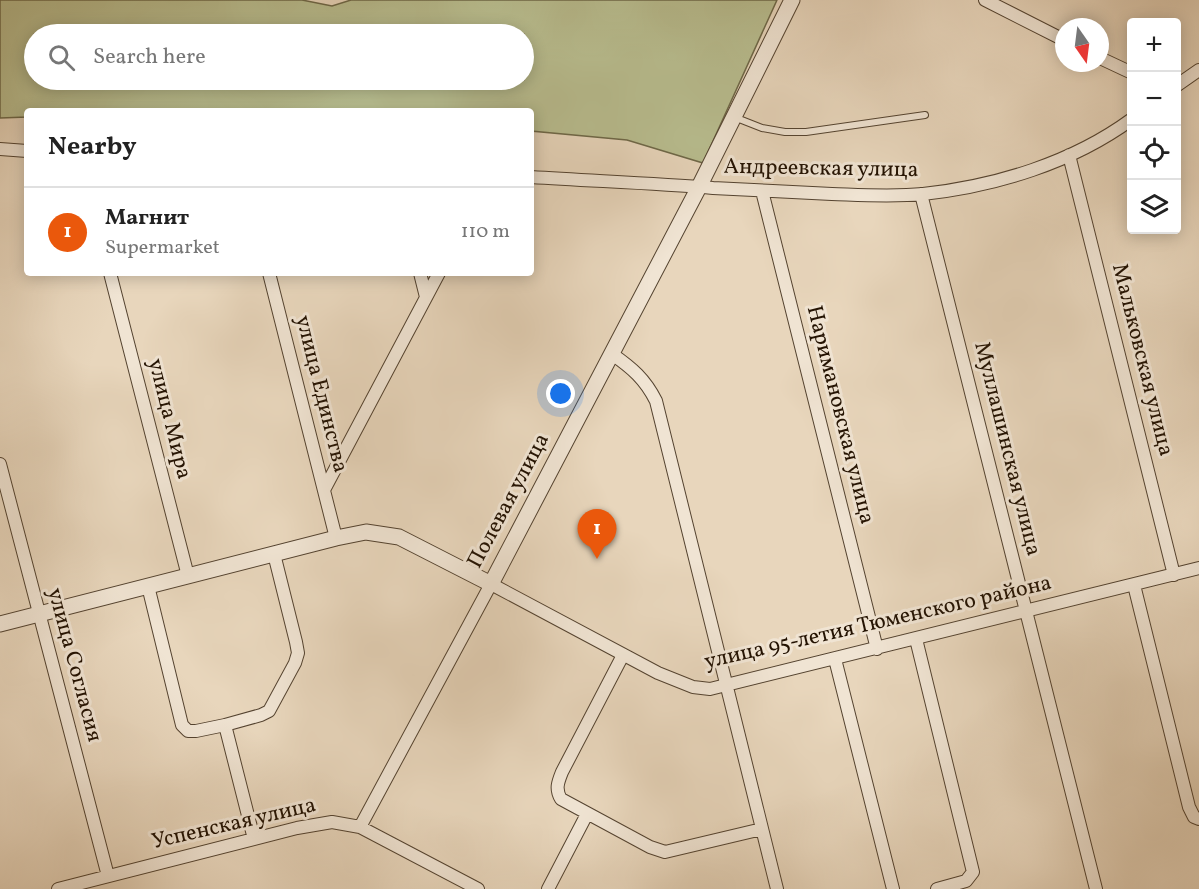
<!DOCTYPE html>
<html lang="en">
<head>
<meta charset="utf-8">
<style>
	body { margin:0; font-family:Vollkorn,serif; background:#f2f2f2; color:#222 }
	.controls { position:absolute; right:18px; top:18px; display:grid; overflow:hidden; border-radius:6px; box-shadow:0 3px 15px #0003 }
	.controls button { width:54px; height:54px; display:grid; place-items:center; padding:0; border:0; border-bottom:2px solid #e0e0e0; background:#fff; color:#222; font:30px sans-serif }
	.compass { position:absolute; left:1055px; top:18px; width:54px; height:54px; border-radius:50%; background:#fff; box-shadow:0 3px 15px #0003; rotate:166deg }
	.you { position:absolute; left:561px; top:394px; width:21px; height:21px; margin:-15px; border:4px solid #fff; border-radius:50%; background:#1a73e8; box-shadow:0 0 0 9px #1a73e833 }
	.badge { display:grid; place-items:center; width:39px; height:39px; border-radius:50%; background:#ea580c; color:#fff; font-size:20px; font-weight:700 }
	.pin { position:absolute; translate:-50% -50px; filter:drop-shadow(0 2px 3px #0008) }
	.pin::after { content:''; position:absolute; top:32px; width:21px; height:18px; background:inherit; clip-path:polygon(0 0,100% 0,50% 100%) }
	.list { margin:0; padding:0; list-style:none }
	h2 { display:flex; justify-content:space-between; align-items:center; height:78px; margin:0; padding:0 24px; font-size:26px }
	h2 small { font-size:20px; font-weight:400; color:#767676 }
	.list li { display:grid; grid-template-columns:39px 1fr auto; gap:18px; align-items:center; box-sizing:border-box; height:90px; padding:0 24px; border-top:2px solid #e0e0e0 }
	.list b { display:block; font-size:22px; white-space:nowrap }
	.list p { margin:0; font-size:20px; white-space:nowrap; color:#767676 }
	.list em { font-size:20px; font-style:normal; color:#767676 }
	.icon { flex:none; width:33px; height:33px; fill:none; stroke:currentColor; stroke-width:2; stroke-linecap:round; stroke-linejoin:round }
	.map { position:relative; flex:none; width:1199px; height:889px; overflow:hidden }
	.search { position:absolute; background:#fff; box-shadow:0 3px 15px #0003; left:24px; top:24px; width:510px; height:66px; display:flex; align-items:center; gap:15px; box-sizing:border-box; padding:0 21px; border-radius:33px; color:#767676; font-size:22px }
	.panel { position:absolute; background:#fff; box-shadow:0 3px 15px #0003; left:24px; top:108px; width:510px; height:168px; border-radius:6px }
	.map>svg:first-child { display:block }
	.green { fill:#b8bd8f; stroke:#6e6848; stroke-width:1.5; fill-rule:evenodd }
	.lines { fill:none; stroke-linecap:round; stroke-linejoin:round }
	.service-casing { stroke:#544330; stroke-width:8 }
	.minor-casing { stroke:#544330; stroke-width:14 }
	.tertiary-casing { stroke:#544330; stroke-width:17 }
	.service { stroke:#f0e4d3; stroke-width:6 }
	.minor { stroke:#f0e4d3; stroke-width:12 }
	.tertiary { stroke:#f0e4d3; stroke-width:15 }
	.labels { text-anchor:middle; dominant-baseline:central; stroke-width:6; stroke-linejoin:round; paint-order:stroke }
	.street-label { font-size:22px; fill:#231202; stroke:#f0e4d3 }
</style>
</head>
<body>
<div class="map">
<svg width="1199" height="889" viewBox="0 0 1199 889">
	<rect width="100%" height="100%" fill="#e8d6bc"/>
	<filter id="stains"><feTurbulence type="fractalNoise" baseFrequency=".00333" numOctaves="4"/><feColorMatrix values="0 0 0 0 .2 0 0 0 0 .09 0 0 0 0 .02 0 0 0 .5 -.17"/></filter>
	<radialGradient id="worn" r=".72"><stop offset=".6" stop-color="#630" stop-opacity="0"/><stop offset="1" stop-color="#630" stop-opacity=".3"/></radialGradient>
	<path class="green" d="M 0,0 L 302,0 L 332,6 L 351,0 L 777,0 L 703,163 L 627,140 L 531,131 L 531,111 L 27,111 L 27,117 L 0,118 ZM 34,34 L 524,34 L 524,80 L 34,80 Z"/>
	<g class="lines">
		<defs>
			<path id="service" d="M 734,117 L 762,128 L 785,132 L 806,132 L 925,115"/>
			<path id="minor" d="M 985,0 L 1064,40
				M 1100,58 L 1132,73
				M 1176,86 L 1199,70
				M 0,149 L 27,151
				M 1069,155 L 1174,575
				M 531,177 C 592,181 653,183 713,188 C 753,190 792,192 832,194 C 862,195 893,197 923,194 C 996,186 1072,163 1132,119
				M 762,191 L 877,649
				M 921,194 L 1096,889
				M 110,273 L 188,576
				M 269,273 L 336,538
				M 420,273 L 426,297
				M 612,354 C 632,368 645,379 656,401 L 777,889
				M 0,464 L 108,876
				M 324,490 L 439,273
				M 1134,585 L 1189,807 L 1194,817 L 1199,819
				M 148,586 L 182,725 L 188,731 L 196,731 L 225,725 L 254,839
				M 916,639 L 973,872 L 966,881 L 937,889
				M 623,655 L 562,772 C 558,782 555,789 561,799 L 650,847 L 665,852 L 762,829
				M 835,659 L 893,889
				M 225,725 L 261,715 L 269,711 L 295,663 L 298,653 L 296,642 L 274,554
				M 360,827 L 491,584 L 658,673 L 693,687 L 710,689 L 1199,568
				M 58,889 L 297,828 L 332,822 L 360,827 L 478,889
				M 548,889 L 587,814"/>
			<path id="tertiary" d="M 0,624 L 336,538 L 366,532 L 399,537 L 491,584 L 699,187 L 792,0"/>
		</defs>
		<use href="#service" class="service-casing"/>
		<use href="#minor" class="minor-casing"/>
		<use href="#tertiary" class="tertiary-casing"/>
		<use href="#service" class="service"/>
		<use href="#minor" class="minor"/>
		<use href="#tertiary" class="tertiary"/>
	</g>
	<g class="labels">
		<g class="street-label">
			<text transform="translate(821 169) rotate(1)">Андреевская улица</text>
			<text transform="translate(1142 360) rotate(76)">Мальковская улица</text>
			<text transform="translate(321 394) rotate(76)">улица Единства</text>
			<text transform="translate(840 415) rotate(76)">Наримановская улица</text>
			<text transform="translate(169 419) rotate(76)">улица Мира</text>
			<text transform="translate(1007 449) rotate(76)">Муллашинская улица</text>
			<text transform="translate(509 501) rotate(-62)">Полевая улица</text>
			<text transform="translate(878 623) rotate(-13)">улица 95-летия Тюменского района</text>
			<text transform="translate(74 665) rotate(75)">улица Согласия</text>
			<text transform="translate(234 824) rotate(-13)">Успенская улица</text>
		</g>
	</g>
	<rect width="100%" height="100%" filter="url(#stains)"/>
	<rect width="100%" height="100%" fill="url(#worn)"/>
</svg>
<div class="controls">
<button>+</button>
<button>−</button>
<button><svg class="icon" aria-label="locate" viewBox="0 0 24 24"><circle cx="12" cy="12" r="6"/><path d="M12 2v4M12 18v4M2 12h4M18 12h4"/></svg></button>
<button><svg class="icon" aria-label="layers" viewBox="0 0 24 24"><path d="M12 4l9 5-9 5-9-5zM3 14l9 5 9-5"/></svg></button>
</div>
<svg class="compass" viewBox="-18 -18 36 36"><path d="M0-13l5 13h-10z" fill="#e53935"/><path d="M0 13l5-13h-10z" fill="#767676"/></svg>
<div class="you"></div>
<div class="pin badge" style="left:597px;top:559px">1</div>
<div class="search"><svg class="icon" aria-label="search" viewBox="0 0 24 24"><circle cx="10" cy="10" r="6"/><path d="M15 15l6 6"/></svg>Search here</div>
<section class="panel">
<h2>Nearby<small></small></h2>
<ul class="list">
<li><span class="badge">1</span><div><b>Магнит</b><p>Supermarket</p></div><em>110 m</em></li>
</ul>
</section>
</div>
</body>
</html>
